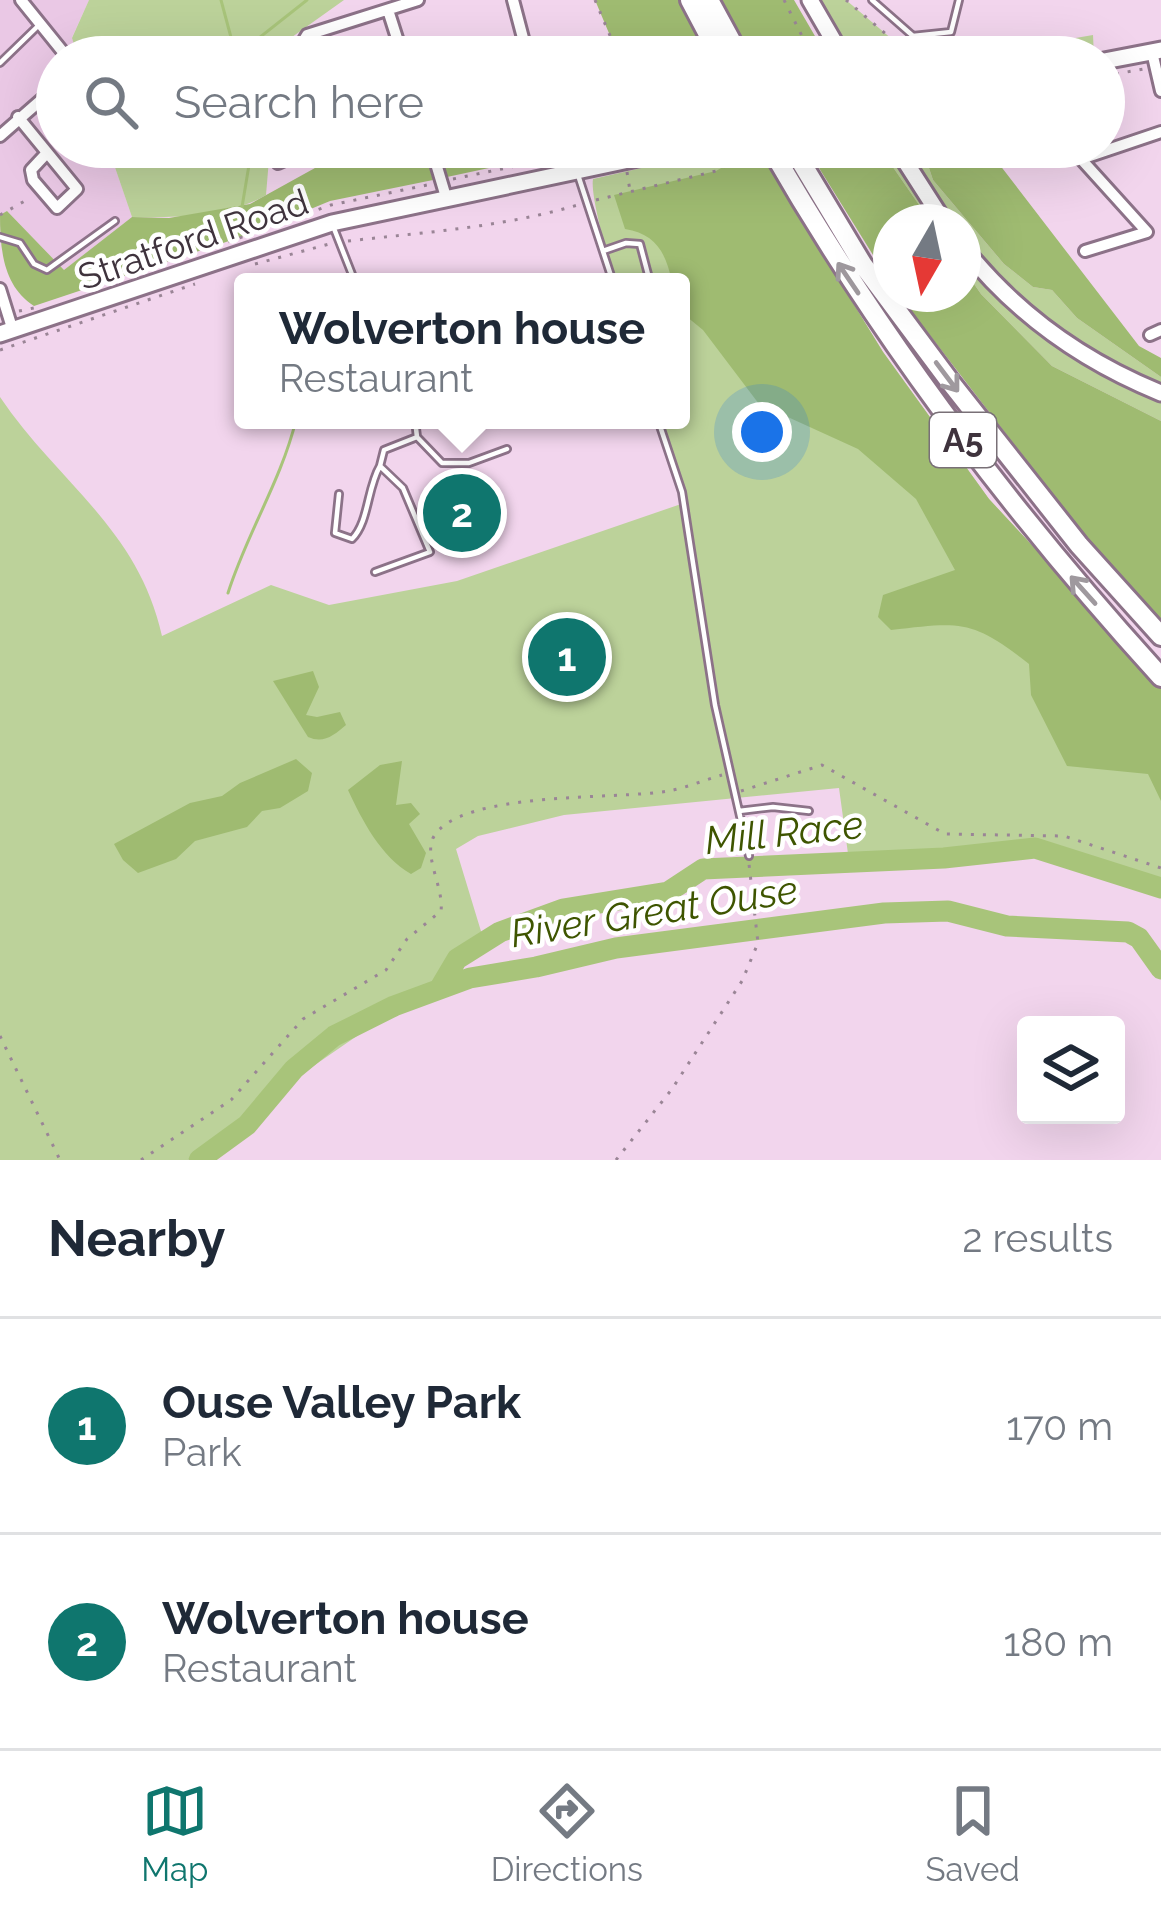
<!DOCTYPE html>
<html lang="en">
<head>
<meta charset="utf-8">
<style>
	body { margin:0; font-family:Raleway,sans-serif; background:#f6f6f7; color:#1f2937 }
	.controls { position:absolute; right:36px; bottom:36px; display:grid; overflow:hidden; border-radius:12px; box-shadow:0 12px 48px #0002 }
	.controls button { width:108px; height:108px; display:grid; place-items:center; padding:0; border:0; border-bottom:3px solid #e0e1e3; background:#fff; color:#1f2937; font:60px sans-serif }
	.compass { position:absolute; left:873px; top:204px; width:108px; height:108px; border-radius:50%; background:#fff; box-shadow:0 12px 48px #0002; rotate:189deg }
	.you { position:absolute; left:762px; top:432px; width:42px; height:42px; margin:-30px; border:9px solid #fff; border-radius:50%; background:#1a73e8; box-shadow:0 0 0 18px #1a73e833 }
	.badge { display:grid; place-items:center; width:78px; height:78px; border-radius:50%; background:#0f766e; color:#fff; font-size:39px; font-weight:700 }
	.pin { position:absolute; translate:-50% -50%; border:6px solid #fff; box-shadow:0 3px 12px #0006 }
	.popup { position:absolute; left:234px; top:273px; width:456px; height:156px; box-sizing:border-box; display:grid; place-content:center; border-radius:12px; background:#fff; filter:drop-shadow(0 3px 9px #0005); font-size:39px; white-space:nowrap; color:#747a83 }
	.popup b { font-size:45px; color:#1f2937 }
	.popup::after { content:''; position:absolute; left:50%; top:100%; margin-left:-24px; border:24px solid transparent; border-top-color:#fff }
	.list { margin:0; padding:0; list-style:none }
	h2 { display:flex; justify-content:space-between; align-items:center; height:156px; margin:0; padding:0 48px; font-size:51px }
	h2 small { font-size:39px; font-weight:400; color:#747a83 }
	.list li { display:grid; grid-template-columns:78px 1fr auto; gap:36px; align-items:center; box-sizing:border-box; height:216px; padding:0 48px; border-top:3px solid #e0e1e3 }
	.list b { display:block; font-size:45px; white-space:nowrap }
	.list p { margin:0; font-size:39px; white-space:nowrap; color:#747a83 }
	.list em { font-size:39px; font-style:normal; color:#747a83 }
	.icon { flex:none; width:66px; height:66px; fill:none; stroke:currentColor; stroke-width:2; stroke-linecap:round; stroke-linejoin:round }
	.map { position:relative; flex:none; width:1161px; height:1160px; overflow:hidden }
	.search { position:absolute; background:#fff; box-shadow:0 12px 48px #0002; left:36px; right:36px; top:36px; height:132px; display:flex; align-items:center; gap:30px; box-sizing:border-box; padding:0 42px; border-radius:66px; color:#747a83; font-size:45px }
	.sheet { height:588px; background:#fff }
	nav { display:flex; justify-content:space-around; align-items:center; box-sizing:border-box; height:168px; border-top:3px solid #e0e1e3; background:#fff; font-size:33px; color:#747a83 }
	nav a { display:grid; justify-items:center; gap:6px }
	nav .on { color:#0f766e }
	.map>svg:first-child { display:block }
	.built { fill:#eac8e5 }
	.green { fill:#bcd29a }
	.forest { fill:#9fbb71 }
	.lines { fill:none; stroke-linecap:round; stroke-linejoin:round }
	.stream { stroke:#a8c47a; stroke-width:3 }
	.river { stroke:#a8c47a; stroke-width:21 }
	.lane-casing { stroke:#8c7288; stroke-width:10 }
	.street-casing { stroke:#8c7288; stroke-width:16 }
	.secondary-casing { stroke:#8c7288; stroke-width:21 }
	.highway-casing { stroke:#8c7288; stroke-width:24 }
	.path { stroke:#9a8596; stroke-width:3; stroke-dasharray:3 9; stroke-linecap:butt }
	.lane { stroke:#fff; stroke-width:4.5 }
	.street { stroke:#fff; stroke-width:10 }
	.secondary { stroke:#fff; stroke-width:15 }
	.highway { stroke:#fff; stroke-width:18 }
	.oneway { stroke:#9f999e }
	.labels { text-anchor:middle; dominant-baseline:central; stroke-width:9; stroke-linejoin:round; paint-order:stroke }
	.shield { fill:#fff; stroke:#797077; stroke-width:3 }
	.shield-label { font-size:33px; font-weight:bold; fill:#3f333d }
	.street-label { font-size:36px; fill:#3f333d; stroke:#fff }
	.water-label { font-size:39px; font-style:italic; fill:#3e5500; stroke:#fff }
</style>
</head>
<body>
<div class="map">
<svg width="1161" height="1160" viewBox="0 0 1161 1160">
	<rect width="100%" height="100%" fill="#f2d5ed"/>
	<path class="built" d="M 0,0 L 89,0 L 72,37 L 78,57 L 57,57 L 57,147 L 108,147 L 132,217 L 64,270 L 7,211 L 0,215 Z"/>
	<path class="green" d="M 89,0 L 344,0 L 264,57 L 78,57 L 72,38 Z
		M 810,0 L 846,0 L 913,57 L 843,57 Z
		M 1093,35 L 1094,57 L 921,57 L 918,53 L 1000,51 Z
		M 108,147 L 270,147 L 266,195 C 230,217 174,218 132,217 Z
		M 734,147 L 757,147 L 883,352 L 989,499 L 1161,685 L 1161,888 L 1035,848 L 944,858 L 849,861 L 839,788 L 564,815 L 478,836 L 456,849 L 487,951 L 460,965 L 264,1100 L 188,1160 L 0,1160 L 0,397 C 58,483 138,528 162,636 L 271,585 L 329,605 L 457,581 L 684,503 L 658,420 L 681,420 L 681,282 L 613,282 C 609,258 590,197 593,179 Z
		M 896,147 L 922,147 L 933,180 L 1004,264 L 1033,287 L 1052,290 L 1077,318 L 1161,377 L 1161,421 L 1052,366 L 981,294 L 963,268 L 963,222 L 931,222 L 888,160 L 899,153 Z"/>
	<path class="forest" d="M 595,0 L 794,0 L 819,43 L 819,57 L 619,57 Z
		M 401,147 L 424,147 L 433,180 L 330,201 L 253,233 L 34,306 C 3,286 0,249 0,215 L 7,211 L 64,270 L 132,217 L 169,218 L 250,204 L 324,163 Z
		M 439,147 L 608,147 L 572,154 L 572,150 L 447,177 Z
		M 757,147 L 883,352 L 989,499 L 1161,684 L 1161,801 L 1148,774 L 1067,766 L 1031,695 L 1029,664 C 972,619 961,622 891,630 L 878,617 L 883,595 L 955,570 L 916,499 L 858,449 L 759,404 L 703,330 L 681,312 L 681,282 L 672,282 C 666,253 656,234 625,229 L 614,195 L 716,171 Z
		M 806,147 L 859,147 L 874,157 L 888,160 L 931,222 L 891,222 L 891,284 Z
		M 922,147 L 986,147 L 1139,346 L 1161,358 L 1161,377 L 1077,318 L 1052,290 L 1033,287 L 1004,264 L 933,180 Z
		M 963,268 L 981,294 L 1052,366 L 1161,421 L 1161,623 L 1108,566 L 898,294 L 963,294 Z
		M 313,671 L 319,687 L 306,715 L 317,717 L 340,712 L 346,725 C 334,735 324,744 308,737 L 273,681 Z
		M 296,759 L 312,773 L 308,791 L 280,808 L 262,811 L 247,827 L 195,841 L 176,859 L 138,873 L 123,860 L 114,844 L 190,803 L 222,796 L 240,783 Z
		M 402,761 L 396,805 L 411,803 L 420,814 L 409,824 L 426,853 L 421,868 L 411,874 C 381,857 362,820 348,790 L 380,765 Z"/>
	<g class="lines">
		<path class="stream" d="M 221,0 L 236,56
			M 236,56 L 307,0
			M 240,219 L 252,147
			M 252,275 L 255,282
			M 228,593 C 247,533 281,481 296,420"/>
		<path class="river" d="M 441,986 L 457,959 L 500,932 L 563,909 L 668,892 L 703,869 L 944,858 L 1035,848 L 1161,888
			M 199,1160 L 247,1125 L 294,1069 L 334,1036 L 394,1006 L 470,978 L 536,967 L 616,948 L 884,913 L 948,911 L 1007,926 L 1128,932 L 1139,938 L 1161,969"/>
		<defs>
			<path id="lane" d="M 872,0 L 913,36 L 951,32 L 959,0
				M 0,63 L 39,25
				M 578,175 L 613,282
				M 333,226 L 355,282
				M 0,237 L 20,243 L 34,264 L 47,270 L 115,221
				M 603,251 L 626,243 L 640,244 L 650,282
				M 415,420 L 417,437 L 442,463 L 469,463 L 507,449
				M 658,420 L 682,492 L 715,705 L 749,856
				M 339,494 L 335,533 L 352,539 C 369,522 367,488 380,466
				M 375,572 L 430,552 L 403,488 L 380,466 L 384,450 L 417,437
				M 739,811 L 773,807 L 809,811"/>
			<path id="street" d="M 21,0 L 67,57
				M 513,0 L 528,57
				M 388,10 L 403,57
				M 1152,52 L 1161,91
				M 299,57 L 298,50 L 307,35 L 418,0
				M 18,117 L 77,189 L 57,208 L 33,180 L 31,170 L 45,155
				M 0,136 L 57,86
				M 431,147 L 446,197
				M 278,163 L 314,147
				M 1085,251 L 1147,232 L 1081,159 L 1161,132
				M 0,289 L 13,331
				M 1150,335 L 1161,330"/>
			<path id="secondary" d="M 810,0 L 843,57
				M 1104,61 L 1161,50
				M 896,147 L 944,222
				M 963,247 C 1016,314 1082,361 1161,393
				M 0,334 L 332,223 L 690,147"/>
			<path id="highway" d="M 690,0 L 720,57
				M 709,0 L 740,57
				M 770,147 C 880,339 1012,513 1161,677
				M 792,147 L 863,265 L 951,383 L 1079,545 L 1161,636"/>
		</defs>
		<use href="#lane" class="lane-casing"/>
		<use href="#street" class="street-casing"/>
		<use href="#secondary" class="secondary-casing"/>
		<use href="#highway" class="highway-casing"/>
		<path class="path" d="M 595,0 L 619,57
			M 784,0 L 804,40 L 804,57
			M 846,0 L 913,57
			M 856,51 L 885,57
			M 1104,76 L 1144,69
			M 859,147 L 874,157 L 891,158
			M 627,172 L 630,191
			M 453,179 L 608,147
			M 596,200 L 716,171 L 757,148
			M 0,215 L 30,198
			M 348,241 C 428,232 504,227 581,204
			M 217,246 L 331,205 L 432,184
			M 255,264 L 333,243
			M 19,311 L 39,307
			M 0,350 L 195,284
			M 741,791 L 822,765 L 945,834 L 1064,836 L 1161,868
			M 0,1036 L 60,1160
			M 141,1160 L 231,1100 L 303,1019 L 386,970 L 407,939 L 441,911 C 444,889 424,857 433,838 C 458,790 619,800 668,791 C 686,788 704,780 722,775
			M 616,1160 L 672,1089 L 742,981 L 758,943 L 749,864"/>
		<use href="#lane" class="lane"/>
		<use href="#street" class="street"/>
		<use href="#secondary" class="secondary"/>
		<use href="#highway" class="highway"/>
	</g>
	<defs><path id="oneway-shaft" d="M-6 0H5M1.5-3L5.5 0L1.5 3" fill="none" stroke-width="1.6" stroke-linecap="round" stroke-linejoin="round" transform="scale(3)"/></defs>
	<g class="oneway">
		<use href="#oneway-shaft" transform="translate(848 278) rotate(-124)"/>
		<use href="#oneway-shaft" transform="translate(947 377) rotate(53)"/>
		<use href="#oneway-shaft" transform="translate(1083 590) rotate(-132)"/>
	</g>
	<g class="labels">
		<rect class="shield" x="930" y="413" width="66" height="54" rx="9"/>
		<g class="shield-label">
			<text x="963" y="440">A5</text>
		</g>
		<g class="street-label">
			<text transform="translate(193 239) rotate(-19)">Stratford Road</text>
		</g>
		<g class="water-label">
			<text transform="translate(784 832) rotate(-6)">Mill Race</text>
			<text transform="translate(654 911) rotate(-9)">River Great Ouse</text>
		</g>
	</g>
</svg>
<div class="controls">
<button><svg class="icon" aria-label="layers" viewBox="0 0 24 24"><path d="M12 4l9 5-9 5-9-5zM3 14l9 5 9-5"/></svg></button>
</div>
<svg class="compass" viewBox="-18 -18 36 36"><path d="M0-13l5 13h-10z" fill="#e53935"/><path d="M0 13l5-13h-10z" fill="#747a83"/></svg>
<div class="you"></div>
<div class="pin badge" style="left:567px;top:657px">1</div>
<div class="pin badge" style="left:462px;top:513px">2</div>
<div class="popup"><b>Wolverton house</b>Restaurant</div>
<div class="search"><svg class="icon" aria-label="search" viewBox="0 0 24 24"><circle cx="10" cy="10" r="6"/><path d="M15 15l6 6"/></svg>Search here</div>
</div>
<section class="sheet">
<h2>Nearby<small>2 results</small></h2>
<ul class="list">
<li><span class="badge">1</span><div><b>Ouse Valley Park</b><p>Park</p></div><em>170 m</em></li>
<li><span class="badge">2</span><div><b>Wolverton house</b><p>Restaurant</p></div><em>180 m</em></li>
</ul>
</section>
<nav>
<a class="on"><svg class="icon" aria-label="map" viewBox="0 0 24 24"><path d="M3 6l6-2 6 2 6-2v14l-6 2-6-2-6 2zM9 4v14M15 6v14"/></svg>Map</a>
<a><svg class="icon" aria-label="directions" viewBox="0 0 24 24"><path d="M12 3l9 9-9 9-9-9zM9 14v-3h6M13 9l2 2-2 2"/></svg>Directions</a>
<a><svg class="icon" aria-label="saved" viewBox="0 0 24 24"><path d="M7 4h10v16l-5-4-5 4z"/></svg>Saved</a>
</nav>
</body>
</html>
